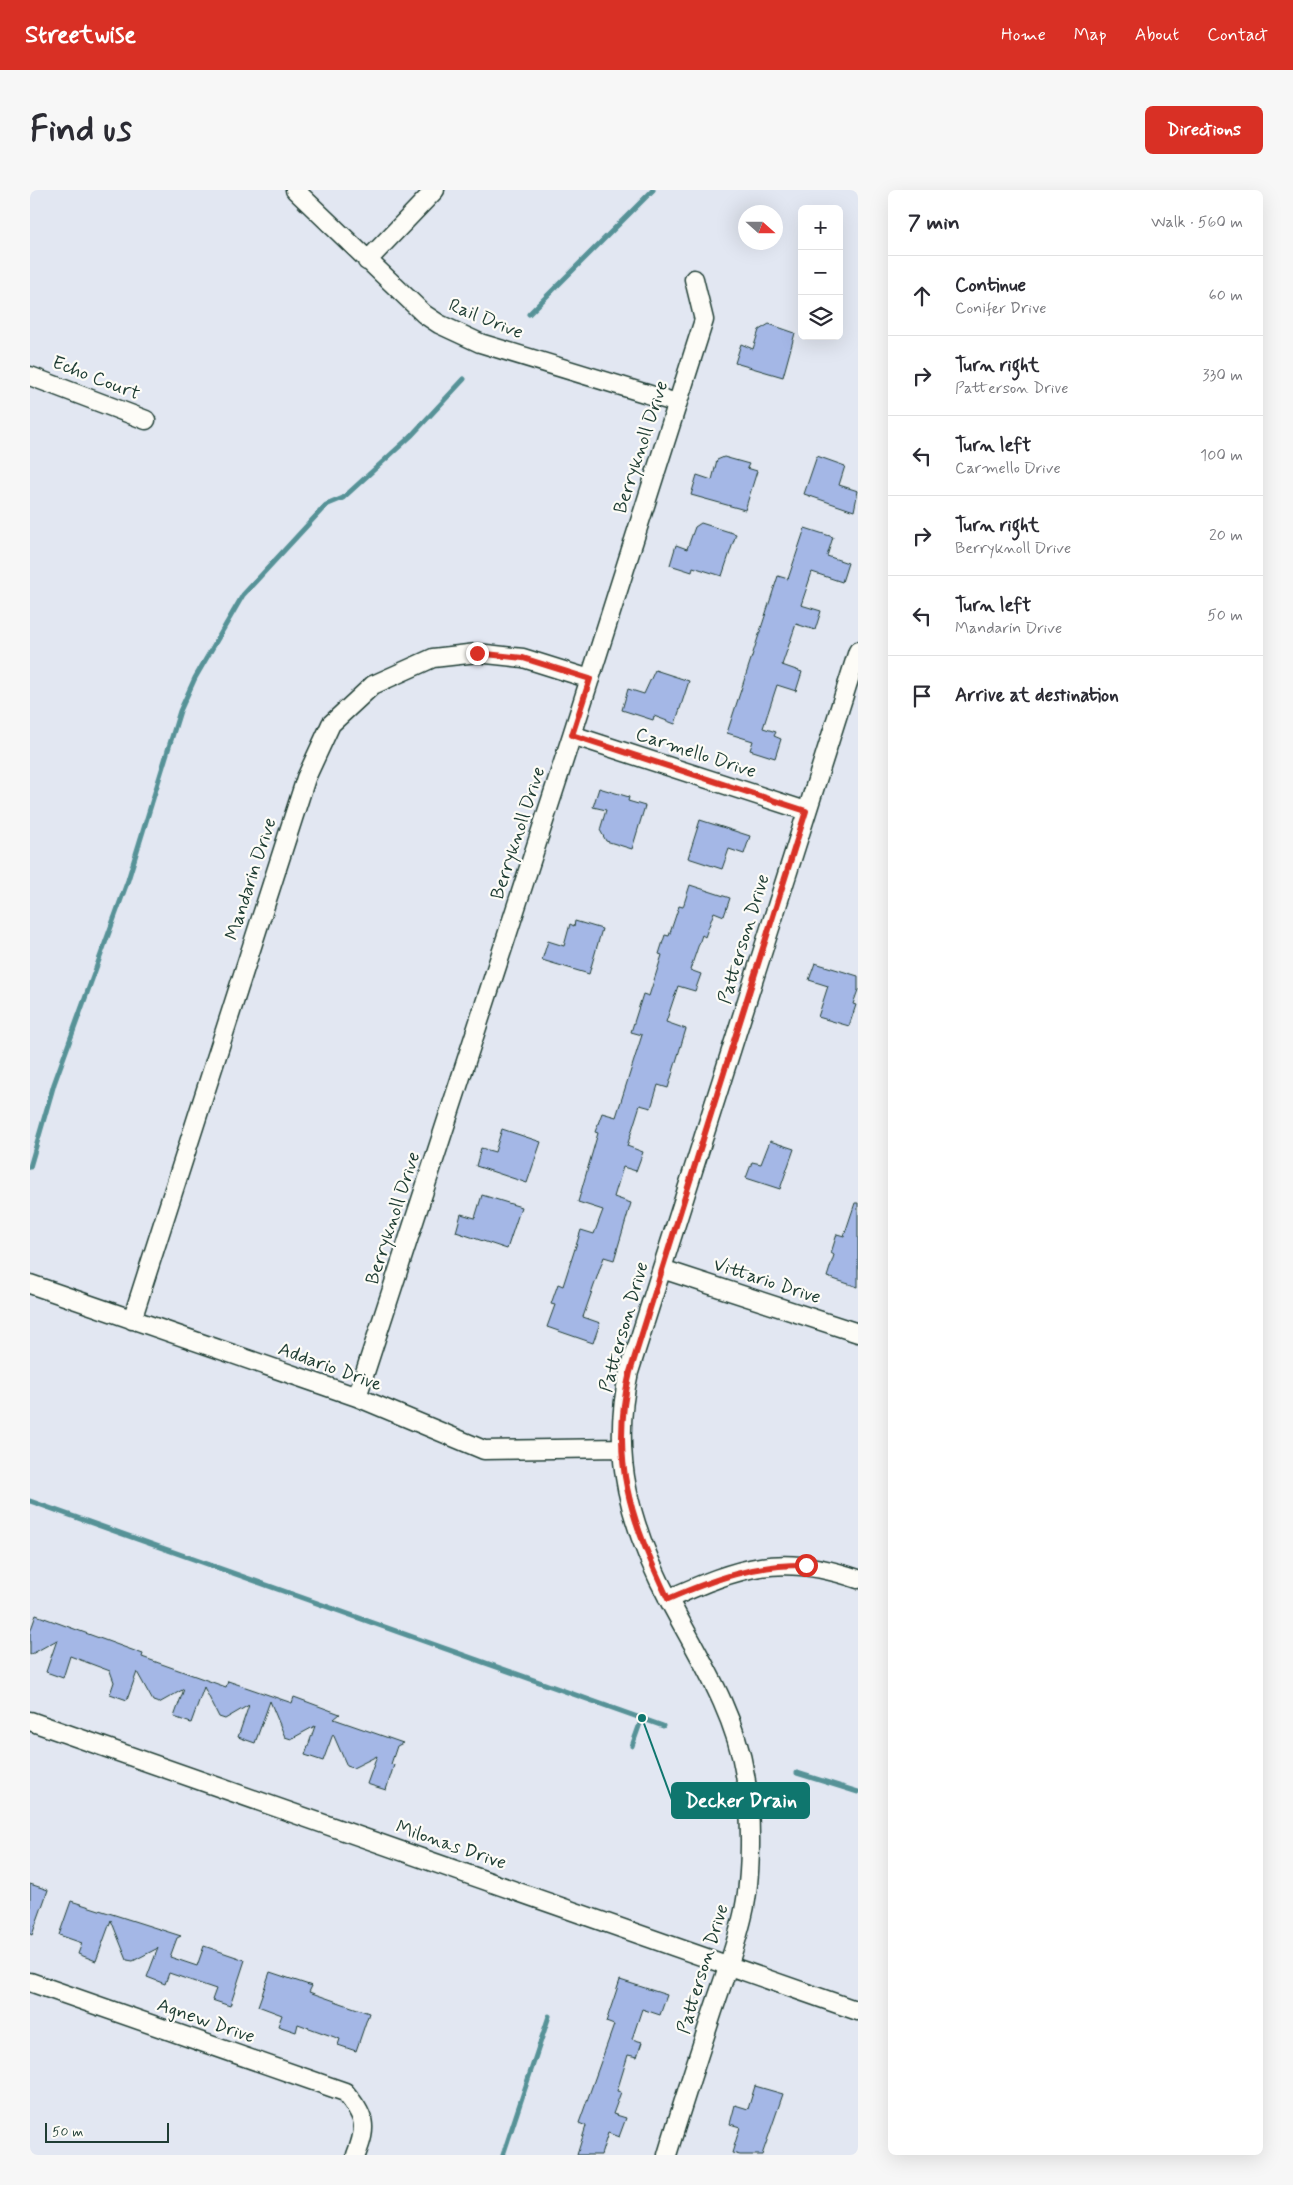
<!DOCTYPE html>
<html lang="en">
<head>
<meta charset="utf-8">
<style>
	body { margin:0; font-family:Mynerve,sans-serif; background:#f7f7f7; color:#2b2b33 }
	.controls { position:absolute; right:15px; top:15px; display:grid; overflow:hidden; border-radius:8px; box-shadow:0 5px 20px #0002 }
	.controls button { width:45px; height:45px; display:grid; place-items:center; padding:0; border:0; border-bottom:1px solid #e1e1e2; background:#fff; color:#2b2b33; font:25px sans-serif }
	.compass { position:absolute; left:708px; top:15px; width:45px; height:45px; border-radius:50%; background:#fff; box-shadow:0 5px 20px #0002; rotate:111deg }
	.scale { position:absolute; left:15px; bottom:12px; width:124px; box-sizing:border-box; padding-left:5px; border:2px solid #1f3d34; border-top:0; font-size:14px; line-height:18px; white-space:nowrap; color:#1f3d34; -webkit-text-stroke:4px #fdfcf7; paint-order:stroke }
	.stop { position:absolute; width:15px; height:15px; margin:-11px; border:4px solid #d93025; border-radius:50%; background:#fff }
	.stop.end { background:#d93025; border-color:#fff; box-shadow:0 1px 5px #0008 }
	.list { margin:0; padding:0; list-style:none }
	h2 { display:flex; justify-content:space-between; align-items:center; height:65px; margin:0; padding:0 20px; font-size:21px }
	h2 small { font-size:16px; font-weight:400; color:#7c7c81 }
	.list li { display:grid; grid-template-columns:32px 1fr auto; gap:15px; align-items:center; box-sizing:border-box; height:80px; padding:0 20px; border-top:1px solid #e1e1e2 }
	.list b { display:block; font-size:19px; white-space:nowrap }
	.list p { margin:0; font-size:16px; white-space:nowrap; color:#7c7c81 }
	.list em { font-size:16px; font-style:normal; color:#7c7c81 }
	.icon { flex:none; width:28px; height:28px; fill:none; stroke:currentColor; stroke-width:2; stroke-linecap:round; stroke-linejoin:round }
	.map { position:relative; flex:none; width:828px; height:1965px; overflow:hidden; border-radius:8px }
	header { display:flex; align-items:center; gap:30px; box-sizing:border-box; height:70px; padding:0 25px; background:#d93025; color:#fff }
	header strong { font-size:24px }
	nav { display:flex; gap:28px; margin-inline-start:auto; font-size:18px }
	.intro { display:flex; align-items:center; justify-content:space-between; box-sizing:border-box; height:120px; padding:0 30px }
	h1 { margin:0; font-size:35px }
	.button { padding:12px 22px; border-radius:8px; background:#d93025; color:#fff; font-size:18px; font-weight:700 }
	main { display:flex; gap:30px; padding:0 30px }
	aside { flex:1; background:#fff; border-radius:8px; box-shadow:0 5px 20px #0002 }
	.map>svg:first-child { display:block }
	.lines { fill:none; stroke-linecap:round; stroke-linejoin:round }
	.stream { stroke:#579297; stroke-width:5 }
	.building { fill:#a4b7e6; stroke:#1f3d34 }
	.minor-casing { stroke:#1f3d34; stroke-width:21 }
	.minor { stroke:#fdfcf7; stroke-width:18 }
	.route { stroke:#d93025; stroke-width:6 }
	.labels { text-anchor:middle; dominant-baseline:central; stroke-width:4.5; stroke-linejoin:round; paint-order:stroke }
	.street-label { font-size:19px; fill:#1f3d34; stroke:#fdfcf7 }
	.leader { fill:none; stroke:#0f766e; stroke-width:2 }
	.callout-dot { fill:#0f766e; stroke:#fdfcf7; stroke-width:2 }
	.callout { fill:#0f766e; stroke:#0f766e; stroke-width:2 }
	.callout-label { font-size:20px; text-anchor:middle; font-weight:bold; fill:#fff }
</style>
</head>
<body>
<header>
<strong>Streetwise</strong>
<nav><a>Home</a><a>Map</a><a>About</a><a>Contact</a></nav>
</header>
<div class="intro"><h1>Find us</h1><a class="button">Directions</a></div>
<main>
<div class="map">
<svg width="828" height="1965" viewBox="0 0 828 1965">
	<rect width="100%" height="100%" fill="#e2e7f2"/>
	<filter id="ink" filterUnits="userSpaceOnUse"><feTurbulence type="fractalNoise" baseFrequency=".02" numOctaves="2"/><feDisplacementMap in="SourceGraphic" scale="10" xChannelSelector="R" yChannelSelector="G"/><feConvolveMatrix kernelMatrix="1 2 1 2 8 2 1 2 1" color-interpolation-filters="sRGB"/></filter>
	<g filter="url(#ink)">
		<g class="lines">
			<path class="stream" d="M 499,124 L 623,0
				M 0,977 L 24,894 L 98,690 L 150,521 L 165,488 L 213,405 L 296,315 L 313,308 L 381,246 L 434,189
				M 0,1311 L 633,1536
				M 602,1556 L 612,1528
				M 767,1583 L 828,1602
				M 473,1965 L 519,1826"/>
		</g>
		<path class="building" d="M 739,134 L 765,143 L 753,187 L 705,173 L 711,154 L 723,159 L 729,140 Z
			M 787,266 L 815,276 L 809,295 L 828,301 L 824,321 L 774,304 Z
			M 694,267 L 719,274 L 717,278 L 727,281 L 715,320 L 661,305 L 667,285 L 682,290 L 687,270 Z
			M 671,333 L 706,344 L 692,386 L 663,377 L 662,382 L 640,375 L 646,355 L 657,359 L 665,337 Z
			M 775,338 L 803,347 L 797,366 L 818,373 L 812,392 L 782,382 L 771,415 L 791,421 L 785,440 L 766,434 L 752,475 L 772,482 L 766,501 L 747,495 L 733,538 L 746,542 L 744,546 L 751,549 L 745,568 L 720,560 L 723,551 L 697,543 L 748,386 L 758,389 Z
			M 625,480 L 659,491 L 645,534 L 624,526 L 623,530 L 592,520 L 598,499 L 614,504 Z
			M 569,598 L 599,607 L 598,611 L 615,616 L 602,659 L 576,651 L 570,640 L 576,620 L 563,617 Z
			M 670,630 L 720,646 L 714,664 L 699,659 L 692,679 L 658,668 Z
			M 660,695 L 700,708 L 694,726 L 684,722 L 675,747 L 672,745 L 660,780 L 671,784 L 665,801 L 648,796 L 636,832 L 656,839 L 638,898 L 628,895 L 621,918 L 610,915 L 597,956 L 613,962 L 606,981 L 593,977 L 584,1007 L 601,1013 L 584,1070 L 574,1067 L 553,1127 L 570,1133 L 563,1153 L 517,1137 L 525,1115 L 521,1114 L 528,1094 L 533,1096 L 551,1040 L 564,1044 L 573,1020 L 548,1012 L 568,943 L 565,942 L 572,923 L 586,927 L 612,845 L 601,842 L 613,804 L 619,806 L 632,765 L 629,764 L 635,745 L 639,746 L 649,716 L 653,717 Z
			M 545,731 L 572,739 L 559,784 L 512,770 L 518,751 L 534,756 L 540,734 L 544,736 Z
			M 785,773 L 828,786 L 828,800 L 823,814 L 826,815 L 819,836 L 788,827 L 798,796 L 779,790 Z
			M 472,939 L 511,952 L 497,993 L 446,976 L 451,958 L 465,962 Z
			M 740,951 L 764,959 L 750,999 L 716,988 L 722,972 L 731,974 Z
			M 452,1005 L 491,1017 L 477,1059 L 426,1042 L 431,1024 L 445,1028 Z
			M 825,1013 L 828,1013 L 828,1097 L 797,1087 L 804,1065 L 801,1063 L 807,1044 L 814,1046 Z
			M 6,1425 L 113,1464 L 112,1467 L 196,1497 L 198,1491 L 262,1513 L 264,1507 L 310,1524 L 304,1529 L 373,1553 L 367,1556 L 361,1574 L 364,1575 L 356,1600 L 337,1594 L 347,1566 L 323,1578 L 317,1576 L 303,1544 L 293,1571 L 275,1565 L 285,1536 L 261,1549 L 255,1547 L 240,1511 L 225,1553 L 208,1547 L 219,1515 L 195,1529 L 189,1527 L 174,1497 L 161,1533 L 144,1527 L 154,1499 L 129,1513 L 123,1511 L 107,1482 L 97,1510 L 80,1504 L 84,1492 L 80,1481 L 40,1466 L 33,1488 L 16,1482 L 27,1450 L 0,1465 L 0,1442 Z
			M 0,1694 L 18,1700 L 2,1745 L 0,1744 Z
			M 41,1711 L 151,1746 L 147,1748 L 140,1767 L 167,1776 L 174,1756 L 215,1770 L 200,1816 L 182,1810 L 186,1799 L 139,1783 L 135,1794 L 117,1787 L 128,1758 L 103,1771 L 97,1770 L 81,1730 L 66,1771 L 48,1764 L 52,1753 L 29,1745 Z
			M 240,1782 L 282,1796 L 279,1802 L 339,1823 L 326,1861 L 308,1855 L 310,1849 L 268,1834 L 266,1842 L 248,1836 L 252,1825 L 228,1816 Z
			M 590,1790 L 637,1805 L 630,1825 L 612,1819 L 602,1849 L 612,1852 L 607,1867 L 598,1865 L 587,1901 L 591,1902 L 583,1924 L 596,1928 L 589,1947 L 578,1943 L 571,1965 L 547,1965 L 556,1936 L 549,1933 L 584,1835 L 576,1832 Z
			M 725,1896 L 753,1904 L 732,1965 L 710,1965 L 702,1963 L 710,1937 L 700,1934 L 705,1915 L 718,1919 Z"/>
		<g class="lines">
			<defs>
				<path id="minor" d="M 265,0 L 394,124 L 409,134 L 450,153 L 647,213
					M 337,71 L 405,0
					M 0,186 L 116,230
					M 542,545 L 776,621
					M 632,1079 L 828,1143
					M 0,1094 L 327,1207 L 454,1260 L 591,1258
					M 102,1130 L 276,588 L 301,534 L 343,495 L 403,468 L 447,463 L 493,468 L 560,489
					M 327,1207 L 542,545 L 674,130 L 664,89
					M 638,1409 C 710,1377 751,1362 828,1389
					M 0,1531 L 828,1821
					M 0,1792 L 315,1902 C 335,1927 338,1935 326,1965
					M 637,1965 C 651,1919 666,1873 681,1827 C 692,1793 705,1760 713,1725 C 722,1687 722,1624 715,1585 C 705,1522 669,1467 640,1412 C 600,1338 580,1265 599,1182 L 828,461"/>
			</defs>
			<use href="#minor" class="minor-casing"/>
			<use href="#minor" class="minor"/>
		</g>
	</g>
	<g class="lines" filter="url(#ink)">
		<path class="route" d="M 447,463 L 493,468 L 560,489 L 542,545 L 776,621 L 600,1182 C 579,1270 601,1330 638,1409 C 684,1389 726,1374 776,1375"/>
	</g>
	<g class="labels">
		<g class="street-label">
			<text transform="translate(456 129) rotate(22)">Rail Drive</text>
			<text transform="translate(66 188) rotate(21)">Echo Court</text>
			<text transform="translate(611 257) rotate(-72)">Berryknoll Drive</text>
			<text transform="translate(666 563) rotate(18)">Carmello Drive</text>
			<text transform="translate(488 643) rotate(-72)">Berryknoll Drive</text>
			<text transform="translate(221 689) rotate(-72)">Mandarin Drive</text>
			<text transform="translate(714 749) rotate(-73)">Patterson Drive</text>
			<text transform="translate(363 1028) rotate(-72)">Berryknoll Drive</text>
			<text transform="translate(737 1091) rotate(18)">Vittario Drive</text>
			<text transform="translate(594 1137) rotate(-74)">Patterson Drive</text>
			<text transform="translate(300 1177) rotate(20)">Addario Drive</text>
			<text transform="translate(421 1655) rotate(19)">Milonas Drive</text>
			<text transform="translate(673 1779) rotate(-73)">Patterson Drive</text>
			<text transform="translate(176 1831) rotate(19)">Agnew Drive</text>
		</g>
	</g>
	<path class="leader" d="M612 1528L642 1610"/>
	<circle class="callout-dot" cx="612" cy="1528" r="5"/>
	<rect class="callout" x="642" y="1593" width="137" height="35" rx="5"/>
	<g class="callout-label">
		<text x="711" y="1617">Decker Drain</text>
	</g>
</svg>
<div class="controls">
<button>+</button>
<button>−</button>
<button><svg class="icon" aria-label="layers" viewBox="0 0 24 24"><path d="M12 4l9 5-9 5-9-5zM3 14l9 5 9-5"/></svg></button>
</div>
<svg class="compass" viewBox="-18 -18 36 36"><path d="M0-13l5 13h-10z" fill="#e53935"/><path d="M0 13l5-13h-10z" fill="#7c7c81"/></svg>
<div class="scale">50 m</div>
<div class="stop" style="left:776px;top:1375px"></div>
<div class="stop end" style="left:447px;top:463px"></div>
</div>
<aside>
<h2>7 min<small>Walk · 560 m</small></h2>
<ul class="list">
<li><svg class="icon" aria-label="ahead" viewBox="0 0 24 24"><path d="M12 20V5M6 11l6-6 6 6"/></svg><div><b>Continue</b><p>Conifer Drive</p></div><em>60 m</em></li>
<li><svg class="icon" aria-label="right" viewBox="0 0 24 24"><path d="M7 20v-9h11M14 6l5 5-5 5"/></svg><div><b>Turn right</b><p>Patterson Drive</p></div><em>330 m</em></li>
<li><svg class="icon" aria-label="left" viewBox="0 0 24 24"><path d="M17 20v-9H6M10 6l-5 5 5 5"/></svg><div><b>Turn left</b><p>Carmello Drive</p></div><em>100 m</em></li>
<li><svg class="icon" aria-label="right" viewBox="0 0 24 24"><path d="M7 20v-9h11M14 6l5 5-5 5"/></svg><div><b>Turn right</b><p>Berryknoll Drive</p></div><em>20 m</em></li>
<li><svg class="icon" aria-label="left" viewBox="0 0 24 24"><path d="M17 20v-9H6M10 6l-5 5 5 5"/></svg><div><b>Turn left</b><p>Mandarin Drive</p></div><em>50 m</em></li>
<li><svg class="icon" aria-label="arrive" viewBox="0 0 24 24"><path d="M6 21V4h12l-3 4 3 4H6"/></svg><div><b>Arrive at destination</b></div></li>
</ul>
</aside>
</main>
</body>
</html>
